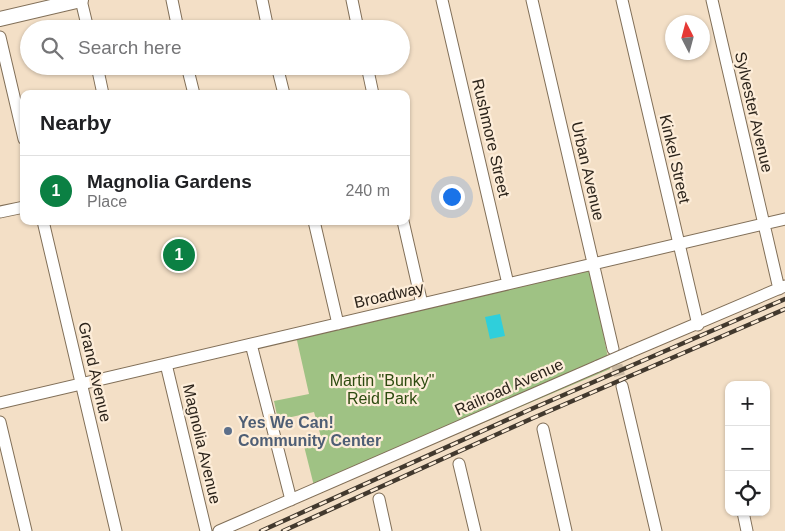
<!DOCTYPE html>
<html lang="en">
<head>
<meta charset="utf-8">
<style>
	body { margin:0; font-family:Arial,sans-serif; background:#f6f6f6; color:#202124 }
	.controls { position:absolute; right:15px; bottom:15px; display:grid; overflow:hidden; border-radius:10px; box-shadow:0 1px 4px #0004 }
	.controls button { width:45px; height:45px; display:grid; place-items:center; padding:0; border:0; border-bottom:1px solid #e0e0e0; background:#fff; color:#202124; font:25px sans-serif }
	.compass { position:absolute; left:665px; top:15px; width:45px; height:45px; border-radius:50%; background:#fff; box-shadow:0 1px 4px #0004; rotate:354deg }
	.you { position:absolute; left:451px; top:196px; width:18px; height:18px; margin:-12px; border:4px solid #fff; border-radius:50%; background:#1a73e8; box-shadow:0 0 0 8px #1a73e833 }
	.badge { display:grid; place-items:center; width:32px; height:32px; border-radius:50%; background:#0b8043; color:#fff; font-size:16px; font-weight:700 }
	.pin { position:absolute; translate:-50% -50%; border:2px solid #fff; box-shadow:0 1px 5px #0006 }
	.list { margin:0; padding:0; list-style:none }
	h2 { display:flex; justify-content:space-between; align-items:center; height:65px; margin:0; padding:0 20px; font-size:21px }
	h2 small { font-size:16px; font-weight:400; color:#757577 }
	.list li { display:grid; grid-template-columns:32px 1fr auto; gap:15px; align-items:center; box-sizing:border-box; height:70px; padding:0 20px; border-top:1px solid #e0e0e0 }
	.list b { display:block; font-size:19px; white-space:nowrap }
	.list p { margin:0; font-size:16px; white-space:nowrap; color:#757577 }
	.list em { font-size:16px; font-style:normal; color:#757577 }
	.icon { flex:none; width:28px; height:28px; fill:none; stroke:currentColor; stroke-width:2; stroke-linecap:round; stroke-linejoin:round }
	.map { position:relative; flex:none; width:785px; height:531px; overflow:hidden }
	.search { position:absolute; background:#fff; box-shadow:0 1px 4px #0004; left:20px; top:20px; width:390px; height:55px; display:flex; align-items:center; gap:12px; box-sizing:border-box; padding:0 18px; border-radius:28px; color:#757577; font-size:19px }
	.panel { position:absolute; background:#fff; box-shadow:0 1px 4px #0004; left:20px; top:90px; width:390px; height:135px; border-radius:10px }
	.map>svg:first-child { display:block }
	.green { fill:#9fc284 }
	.water { fill:#2fcfdb }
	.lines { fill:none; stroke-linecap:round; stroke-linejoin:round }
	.minor-tunnel { stroke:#cbbaa4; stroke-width:11; stroke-dasharray:11 5.5; stroke-linecap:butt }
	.minor-casing { stroke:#816f58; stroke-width:13 }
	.major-casing { stroke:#816f58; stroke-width:16 }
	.minor { stroke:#fff; stroke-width:11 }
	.major { stroke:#fff; stroke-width:14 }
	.rail-casing { stroke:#42392e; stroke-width:4.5 }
	.rail { stroke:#fdedd9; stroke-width:2.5; stroke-dasharray:8; stroke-linecap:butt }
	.minor-bridge-casing { stroke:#816f58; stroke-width:13; stroke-linecap:butt }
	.minor-bridge { stroke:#fff; stroke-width:11 }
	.service-dot { fill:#5c6f8a; stroke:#fdedd9; stroke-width:2 }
	.labels { text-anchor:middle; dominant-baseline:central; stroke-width:4.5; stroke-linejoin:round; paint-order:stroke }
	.street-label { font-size:16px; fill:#2c241b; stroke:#fdedd9 }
	.park-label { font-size:16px; fill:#2d4b0f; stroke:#fdedd9 }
	.service-label { font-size:16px; font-weight:bold; fill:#4e5e75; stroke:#fdedd9; text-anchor:start }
</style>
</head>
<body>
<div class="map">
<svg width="785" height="531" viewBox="0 0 785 531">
	<rect width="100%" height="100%" fill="#f3dfc6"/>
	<path class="green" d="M 591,268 L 610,369 L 316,494 L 303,442 L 321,437 L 314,412 L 278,420 L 274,401 L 309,394 L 296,336 Z"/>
	<path class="water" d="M 500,314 L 505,336 L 490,339 L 485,317 Z"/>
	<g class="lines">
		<path class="minor-tunnel" d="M 613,349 L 622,386"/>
		<defs>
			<path id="minor" d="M 81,0 L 88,29
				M 172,0 L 178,29
				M 262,0 L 268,29
				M 352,0 L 358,29
				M 442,0 L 508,284
				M 532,0 L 613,349
				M 622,0 L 698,325
				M 712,0 L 779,289
				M 0,37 L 24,139
				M 97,66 L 103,94
				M 187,66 L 194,94
				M 277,66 L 284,94
				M 367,66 L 373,94
				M 0,212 L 24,207
				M 43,221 L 116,531
				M 314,221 L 338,324
				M 403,221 L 422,304
				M 251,344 L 291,500
				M 630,352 L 785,286
				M 166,364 L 206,531
				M 622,386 L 656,531
				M 0,403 L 785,219
				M 0,422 L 26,531
				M 543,429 L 566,531
				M 459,464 L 475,531
				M 379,499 L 386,531
				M 743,512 L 747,531
				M 219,531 L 598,366"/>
			<path id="major" d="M 0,19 L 81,0"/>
		</defs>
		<use href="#minor" class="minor-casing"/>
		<use href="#major" class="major-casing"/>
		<use href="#minor" class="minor"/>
		<use href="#major" class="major"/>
		<defs>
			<path id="rail" d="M 261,531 L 529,410 L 785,299
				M 283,531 L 533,418 L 785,309"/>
		</defs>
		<use href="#rail" class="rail-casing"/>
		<use href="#rail" class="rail"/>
		<defs>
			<path id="minor-bridge" d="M 598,366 L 630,352"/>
		</defs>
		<use href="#minor-bridge" class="minor-bridge-casing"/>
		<use href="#minor-bridge" class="minor-bridge"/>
	</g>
	<circle class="service-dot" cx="228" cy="431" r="5"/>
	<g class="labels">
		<g class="street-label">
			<text transform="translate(754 112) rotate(77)">Sylvester Avenue</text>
			<text transform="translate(491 138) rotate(77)">Rushmore Street</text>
			<text transform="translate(675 159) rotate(77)">Kinkel Street</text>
			<text transform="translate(588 171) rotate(77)">Urban Avenue</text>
			<text transform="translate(389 295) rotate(-13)">Broadway</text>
			<text transform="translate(95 372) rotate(77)">Grand Avenue</text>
			<text transform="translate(509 387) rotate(-24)">Railroad Avenue</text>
			<text transform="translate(202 444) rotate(77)">Magnolia Avenue</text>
		</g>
		<g class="park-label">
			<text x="382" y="380">Martin "Bunky"<tspan x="382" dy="18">Reid Park</tspan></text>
		</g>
		<g class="service-label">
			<text x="238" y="422">Yes We Can!<tspan x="238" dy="18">Community Center</tspan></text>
		</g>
	</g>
</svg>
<div class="controls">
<button>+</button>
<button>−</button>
<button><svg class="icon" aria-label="locate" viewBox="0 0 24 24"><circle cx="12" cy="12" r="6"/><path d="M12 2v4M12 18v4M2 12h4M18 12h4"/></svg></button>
</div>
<svg class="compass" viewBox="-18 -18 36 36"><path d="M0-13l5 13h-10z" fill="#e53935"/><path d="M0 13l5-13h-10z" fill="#757577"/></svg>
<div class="you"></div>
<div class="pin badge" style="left:179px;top:255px">1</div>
<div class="search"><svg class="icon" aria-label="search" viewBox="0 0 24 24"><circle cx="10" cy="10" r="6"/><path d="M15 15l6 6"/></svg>Search here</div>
<section class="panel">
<h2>Nearby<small></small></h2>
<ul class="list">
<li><span class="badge">1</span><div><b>Magnolia Gardens</b><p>Place</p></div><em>240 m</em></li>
</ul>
</section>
</div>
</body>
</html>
